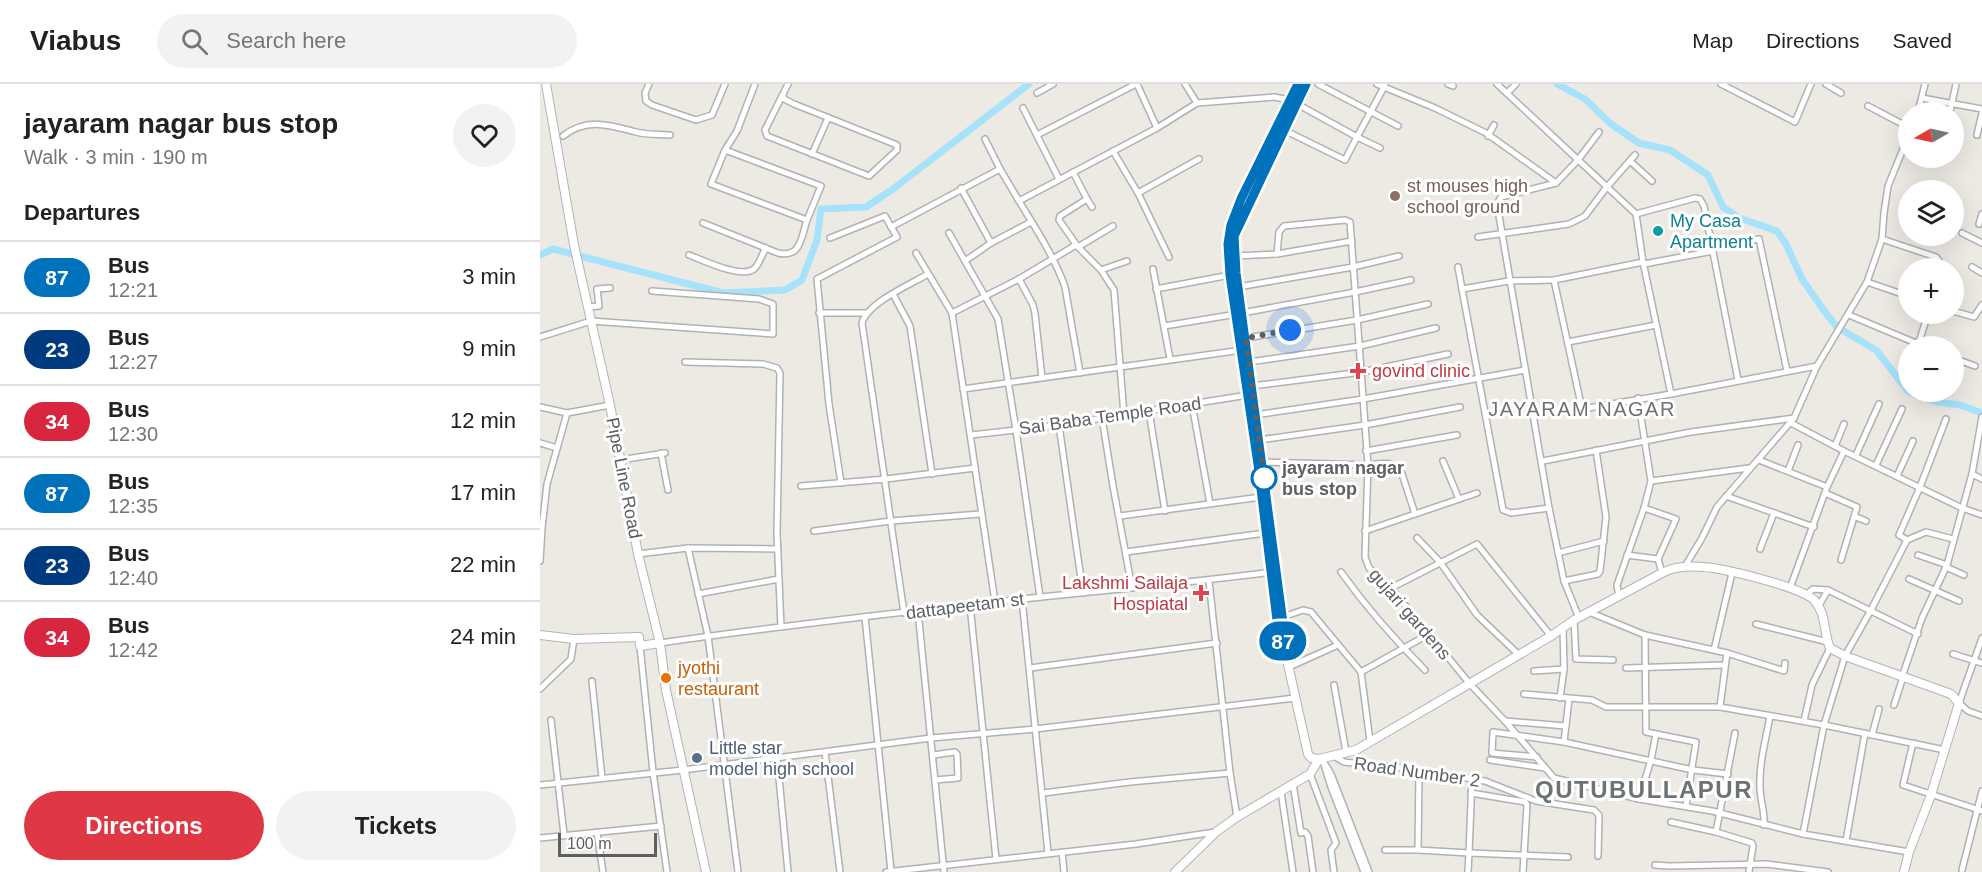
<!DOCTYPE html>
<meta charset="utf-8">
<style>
body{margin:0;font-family:Arial,sans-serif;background:#f2f2f2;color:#222;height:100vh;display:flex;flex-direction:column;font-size:22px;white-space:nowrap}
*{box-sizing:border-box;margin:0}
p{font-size:20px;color:#767676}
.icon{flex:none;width:33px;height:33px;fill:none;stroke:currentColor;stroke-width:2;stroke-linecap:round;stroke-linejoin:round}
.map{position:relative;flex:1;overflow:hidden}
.sheet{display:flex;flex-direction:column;background:#fff;width:540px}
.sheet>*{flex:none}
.badge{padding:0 12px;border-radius:20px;font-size:21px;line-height:39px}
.needle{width:39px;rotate:261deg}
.controls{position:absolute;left:1358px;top:18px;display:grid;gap:12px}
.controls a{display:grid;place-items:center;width:66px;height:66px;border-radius:50%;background:#fff;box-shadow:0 6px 24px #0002;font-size:30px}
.scale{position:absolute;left:18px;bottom:15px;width:99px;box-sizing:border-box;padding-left:6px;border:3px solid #5c6063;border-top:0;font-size:16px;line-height:21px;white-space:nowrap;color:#5c6063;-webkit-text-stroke:4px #fff;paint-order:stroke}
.you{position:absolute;width:30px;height:30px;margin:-15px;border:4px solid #fff;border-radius:50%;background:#1a73e8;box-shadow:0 0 0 9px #1a73e833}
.map>.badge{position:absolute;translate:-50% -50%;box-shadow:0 0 0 3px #fff}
h2{padding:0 24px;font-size:22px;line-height:54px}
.round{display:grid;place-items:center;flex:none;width:63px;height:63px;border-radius:32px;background:#f2f2f2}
.headline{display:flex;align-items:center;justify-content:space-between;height:102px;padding:0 24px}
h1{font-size:28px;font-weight:600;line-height:45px}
.primary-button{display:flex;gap:12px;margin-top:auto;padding:12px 24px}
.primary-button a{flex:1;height:69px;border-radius:36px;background:#e03744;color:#fff;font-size:24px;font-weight:600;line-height:69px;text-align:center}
.primary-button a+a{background:#f2f2f2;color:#222}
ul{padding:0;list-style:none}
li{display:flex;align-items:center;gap:18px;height:72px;padding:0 24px;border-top:2px solid #e0e0e0}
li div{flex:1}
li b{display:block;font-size:22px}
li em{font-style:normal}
li .badge{min-width:66px;font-weight:700;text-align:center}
header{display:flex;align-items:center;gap:36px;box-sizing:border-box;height:84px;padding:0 30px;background:#fff;border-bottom:2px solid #e0e0e0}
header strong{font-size:28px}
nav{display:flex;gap:33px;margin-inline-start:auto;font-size:21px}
.search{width:420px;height:54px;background:#f2f2f2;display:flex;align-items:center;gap:15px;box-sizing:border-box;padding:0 21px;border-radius:33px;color:#767676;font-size:22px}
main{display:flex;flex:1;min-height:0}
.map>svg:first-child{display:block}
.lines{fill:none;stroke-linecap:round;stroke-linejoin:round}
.canal{stroke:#a6e3fb;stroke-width:7}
.street-casing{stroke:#afb2b5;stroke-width:8}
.secondary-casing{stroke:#b0b4b8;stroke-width:10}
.street{stroke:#fff;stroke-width:5}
.secondary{stroke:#fff;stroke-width:8}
.line-casing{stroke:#fff;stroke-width:14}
.line{stroke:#0072bc;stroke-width:9}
.walk{stroke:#5c6063;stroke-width:6;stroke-dasharray:0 10.8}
.education-dot{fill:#8d6e63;stroke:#fff;stroke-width:2}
.culture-dot{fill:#0f9aa8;stroke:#fff;stroke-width:2}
.health-dot{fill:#e0444e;stroke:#fff;stroke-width:2}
.stop-dot{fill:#fff;stroke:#0072bc;stroke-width:3}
.food-dot{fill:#e8710a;stroke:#fff;stroke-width:2}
.service-dot{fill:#5c6f8a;stroke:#fff;stroke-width:2}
.labels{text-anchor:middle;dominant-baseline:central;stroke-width:6;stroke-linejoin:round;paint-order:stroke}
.education-label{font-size:18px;fill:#785e54;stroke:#fff;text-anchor:start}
.culture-label{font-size:18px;fill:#0d838f;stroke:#fff;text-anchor:start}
.health-label{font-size:18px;fill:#be3a42;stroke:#fff;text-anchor:start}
.street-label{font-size:18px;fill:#5c6063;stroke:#fff}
.stop-label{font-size:18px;font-weight:bold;fill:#5c6063;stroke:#fff;text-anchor:start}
.food-label{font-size:18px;fill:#c56008;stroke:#fff;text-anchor:start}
.service-label{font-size:18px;fill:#4e5e75;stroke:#fff;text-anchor:start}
.neighbourhood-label{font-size:20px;letter-spacing:1.5px;fill:#6d7275;stroke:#fff}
.district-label{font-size:24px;font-weight:bold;letter-spacing:1.5px;fill:#6d7275;stroke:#fff}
</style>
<header>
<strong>Viabus</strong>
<div class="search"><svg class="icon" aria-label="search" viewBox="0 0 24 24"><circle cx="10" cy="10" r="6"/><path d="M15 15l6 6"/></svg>Search here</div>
<nav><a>Map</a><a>Directions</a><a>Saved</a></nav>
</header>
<main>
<section class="sheet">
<div class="headline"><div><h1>jayaram nagar bus stop</h1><p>Walk · 3 min · 190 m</p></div><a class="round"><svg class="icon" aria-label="heart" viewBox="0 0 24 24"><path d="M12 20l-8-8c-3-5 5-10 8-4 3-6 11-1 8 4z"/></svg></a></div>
<h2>Departures</h2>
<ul>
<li><span class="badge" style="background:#0072bc;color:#fff">87</span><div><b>Bus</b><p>12:21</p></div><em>3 min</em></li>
<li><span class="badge" style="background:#003b80;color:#fff">23</span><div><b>Bus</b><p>12:27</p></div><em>9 min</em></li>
<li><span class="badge" style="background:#d7263d;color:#fff">34</span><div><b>Bus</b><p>12:30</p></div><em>12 min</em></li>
<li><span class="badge" style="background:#0072bc;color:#fff">87</span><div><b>Bus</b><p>12:35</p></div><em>17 min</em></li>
<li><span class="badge" style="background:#003b80;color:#fff">23</span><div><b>Bus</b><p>12:40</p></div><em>22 min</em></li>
<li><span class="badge" style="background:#d7263d;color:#fff">34</span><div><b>Bus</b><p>12:42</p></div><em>24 min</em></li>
</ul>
<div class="primary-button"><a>Directions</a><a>Tickets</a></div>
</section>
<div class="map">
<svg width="1442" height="788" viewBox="0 0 1442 788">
<rect width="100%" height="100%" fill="#edeae4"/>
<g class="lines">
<!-- canal -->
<g class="canal">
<path d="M1017 0 1045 15 1071 40 1099 59 1130 66 1168 91 1183 123 1199 134 1237 147 1246 160 1262 195 1285 228 1297 243 1336 266 1368 307"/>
<path d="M0 171 13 165 183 209 245 206 262 196 277 156 281 125 326 123 353 105 489 0"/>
<path d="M1369 308 1397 318 1420 321 1442 329"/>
</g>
<!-- street casing -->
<g class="street-casing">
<g id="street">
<path d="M109 0 105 9 106 17 112 21 156 36 172 31 185 0"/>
<path d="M597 0 617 44"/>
<path d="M778 0 858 42"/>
<path d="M845 0 844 3 895 24 946 49 1016 99"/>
<path d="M908 0 913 2"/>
<path d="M957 0 1096 130 1103 178"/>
<path d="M1181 0 1255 38 1271 0"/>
<path d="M1286 0 1301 9"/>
<path d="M497 9 513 0"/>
<path d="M967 9 976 0"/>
<path d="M243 11 244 15 254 20 357 61V66L329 92 227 52 225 46 248 0"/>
<path d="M1382 14 1442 25"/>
<path d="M657 19 734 13 750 16 817 53 844 3 837 0"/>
<path d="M1328 22 1368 43"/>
<path d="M483 24 519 95"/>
<path d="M1378 28 1385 0"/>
<path d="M1410 28 1416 0"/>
<path d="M744 46 805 76 817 53 840 64"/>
<path d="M497 51 596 0"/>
<path d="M1437 51 1442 29"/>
<path d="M23 52C47 33 69 41 96 48 106 51 119 50 130 51"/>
<path d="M948 52 954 41"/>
<path d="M445 55 460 85"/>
<path d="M185 66 281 102 267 136 171 100 185 66 197 47 215 0"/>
<path d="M573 67 598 109 629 173"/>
<path d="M272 70 288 34"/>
<path d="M1090 77 1112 97"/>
<path d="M533 88 547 115 520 132 519 136 538 163 561 186 574 206 584 331"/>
<path d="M421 104 451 159 425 177"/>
<path d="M598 109 659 75"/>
<path d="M547 115 552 123"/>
<path d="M479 117C496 145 514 172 525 203L540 289"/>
<path d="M1096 130 1155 114 1160 115 1164 122 1198 296"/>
<path d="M163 139 238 169C261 174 261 154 267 136"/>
<path d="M1439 140 1442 130"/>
<path d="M351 143 460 85 479 117 617 44 657 19 645 0"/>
<path d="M409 149 458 235 476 346 500 513"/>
<path d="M1422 149 1442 159"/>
<path d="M938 153 1029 140 1045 132 1066 104 1095 71"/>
<path d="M290 154 345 132 357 153 277 195 289 320 301 399"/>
<path d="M1342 155 1396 173 1400 178 1401 184"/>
<path d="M451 159 491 138"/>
<path d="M1172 162 1219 155 1247 287"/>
<path d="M538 163 573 142"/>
<path d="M376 169 412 229 455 518"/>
<path d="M737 170 739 148 744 142 805 136 810 138 828 381C843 379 853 376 862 390L875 430"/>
<path d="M149 171C163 176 201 195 214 185 219 181 222 170 226 164"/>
<path d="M695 172 737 170 812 157"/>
<path d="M1104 180 1173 167"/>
<path d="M918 183 922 205"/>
<path d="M1432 183 1442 189"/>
<path d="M613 185 630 275"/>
<path d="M561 186 587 177"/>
<path d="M1014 196 1042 325 1131 310 1277 282"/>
<path d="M1327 198 1368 212"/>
<path d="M698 203 813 183 859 172"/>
<path d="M616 205 690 191"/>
<path d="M353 210 370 242 392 390"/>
<path d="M48 223 59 222 57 205 70 204"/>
<path d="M1413 227 1434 233 1442 221"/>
<path d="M279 229H327"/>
<path d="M412 229 479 195"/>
<path d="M702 229 815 208 871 196"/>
<path d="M1309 231 1383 262"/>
<path d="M624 242 697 230"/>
<path d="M0 253 51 237 233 250V220L219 215 112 207"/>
<path d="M706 254 817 236 888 220"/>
<path d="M1028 258 1116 241"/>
<path d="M1378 261 1388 230"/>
<path d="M1413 274 1435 282"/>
<path d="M145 278 223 280 237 284 240 289 237 449 241 543"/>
<path d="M709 278 820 262 896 244"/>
<path d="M502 294 495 230 493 221 479 195 536 161"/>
<path d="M712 302 822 288 908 270"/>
<path d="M423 305 702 266"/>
<path d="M1098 314 1111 397 1104 424 1136 435 1118 475 1122 489"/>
<path d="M652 320 670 420"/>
<path d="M0 323 27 329 70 321"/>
<path d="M609 327 625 427"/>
<path d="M715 331 823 315 985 286"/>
<path d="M562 334 573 402 592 504"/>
<path d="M1251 339 1304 367 1422 424 1442 431"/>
<path d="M519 341 543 509"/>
<path d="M431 351 519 341 708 311"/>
<path d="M719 356 825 341 920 323"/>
<path d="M0 359 17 364"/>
<path d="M1295 362 1304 340"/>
<path d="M826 367 917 351"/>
<path d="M121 369 128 406"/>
<path d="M1316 371 1339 320"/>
<path d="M80 376 125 369"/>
<path d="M1219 376 1287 403"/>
<path d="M903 377 919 415"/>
<path d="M1003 377 1151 348 1254 334"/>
<path d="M721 378 828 381 825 473 829 484 851 504 930 600 965 637 1014 694 1099 715 1172 727 1263 750 1369 768"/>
<path d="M1336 381 1362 325"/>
<path d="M1248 387 1258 361"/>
<path d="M1432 390 1442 395"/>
<path d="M1357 392 1373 357"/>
<path d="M1111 397 1209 384"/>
<path d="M261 402 346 395 435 384"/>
<path d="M1285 409 1317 423 1301 476"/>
<path d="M1186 412 1274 443"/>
<path d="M1009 424 971 429 963 426 922 205 969 197 1014 196 1103 178 1131 310"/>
<path d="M580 432 721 413"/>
<path d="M1316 433 1326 437"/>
<path d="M274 447 351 437 440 430"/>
<path d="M825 447 937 409"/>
<path d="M877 454 900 478 937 531 979 571"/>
<path d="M1367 456 1386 448 1413 455"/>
<path d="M148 464 168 552 198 788"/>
<path d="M1220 465 1234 429"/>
<path d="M586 468 725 449"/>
<path d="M1018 469 1064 457"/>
<path d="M98 470 148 464 238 465"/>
<path d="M1087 471 1118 475"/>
<path d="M1378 471 1407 481"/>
<path d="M0 477 2 444 7 400 27 329"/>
<path d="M1406 483 1424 491"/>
<path d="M1144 484 1162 454 1177 423 1254 334 1277 282 1327 198 1342 155 1344 129 1348 102 1368 53"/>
<path d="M801 488C826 523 855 556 885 586"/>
<path d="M1369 495 1419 517"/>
<path d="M669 497 690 689 697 733"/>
<path d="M1024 497 1058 490 1060 487 1066 433 1056 366"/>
<path d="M851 504 937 460 1011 552"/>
<path d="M1250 504 1287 403 1304 367"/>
<path d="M158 510 239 495"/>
<path d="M1266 511 1273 505 1288 506"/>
<path d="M1079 513 1077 501 1104 424"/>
<path d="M482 515 508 769"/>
<path d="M430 521 456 775"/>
<path d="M1278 523 1288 506 1378 550"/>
<path d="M378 527 404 788"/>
<path d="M1049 528 1105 551 1187 569 1244 587 1245 579"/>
<path d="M364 529 322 239C327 219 371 200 388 190"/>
<path d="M325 533 351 787"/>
<path d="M743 533 763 526 771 528 821 588 830 657"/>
<path d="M1039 534 1024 497 1009 424 957 120 961 113 1016 99 1038 76 1059 48"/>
<path d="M1034 536 1036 575 1073 576"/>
<path d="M1216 540 1288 558"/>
<path d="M1105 551 1106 648 1156 658 1146 722"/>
<path d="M1442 554 1419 619 1428 627 1442 632"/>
<path d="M120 559C240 542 361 528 482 515 566 506 649 499 732 488"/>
<path d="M100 562 113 688 127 788"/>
<path d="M1174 566 1192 489"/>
<path d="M1413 570 1442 579"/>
<path d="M749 583 798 561"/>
<path d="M490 584 677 559"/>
<path d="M1086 584 1185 581"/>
<path d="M994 587 1024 585"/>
<path d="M821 588 889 550"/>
<path d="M1362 593 1382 534 1407 481 1432 390 1442 333"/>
<path d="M52 597 62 694"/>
<path d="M794 601 806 668"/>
<path d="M0 605 31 575 34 555"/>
<path d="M984 610 1052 616 1066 623H1180L1284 641 1405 666"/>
<path d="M1020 614 1024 585 1023 544"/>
<path d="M1354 621 1363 593"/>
<path d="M1180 623 1187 569"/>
<path d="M11 636 24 751"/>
<path d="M965 637 1026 642"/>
<path d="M1264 637 1272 601 1290 564"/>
<path d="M1332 651 1339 625"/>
<path d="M1024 658 1029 615"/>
<path d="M1373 659 1363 701 1442 727"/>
<path d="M285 668 300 788"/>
<path d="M393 671 415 668 417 670 418 694 395 696"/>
<path d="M794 672 804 678 813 679 856 683 945 697 996 717 1054 726 1059 731 1058 772"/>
<path d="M237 673 248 788"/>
<path d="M997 673 952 669 953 648 1024 658 1153 686 1188 690"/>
<path d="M782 674 791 703 824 788"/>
<path d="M950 676 1005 684"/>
<path d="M785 680 791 690 829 788"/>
<path d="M879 687 878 766 929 769 932 694"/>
<path d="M770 690 796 759 791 766 794 788"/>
<path d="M753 700 761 749 765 748 768 752 773 788"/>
<path d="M0 701 143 686 391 654 495 645 755 614"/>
<path d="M741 708 753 788"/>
<path d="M503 709 590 698 690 689"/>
<path d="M931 709 985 718 987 721 983 788"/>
<path d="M1099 715 1111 676 1116 650"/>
<path d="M1131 738 1176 748 1195 649"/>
<path d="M1224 741C1225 727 1220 716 1220 703 1219 679 1226 655 1230 632"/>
<path d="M57 748 63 788"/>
<path d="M1176 748 1212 759 1213 762 1209 788"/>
<path d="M1263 750 1284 641 1305 572 1331 526 1367 456 1359 451 1380 403 1406 335"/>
<path d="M0 754 121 742"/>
<path d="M1306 757 1325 649"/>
<path d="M845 766H878"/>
<path d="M522 768 524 788"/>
<path d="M1115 781 1129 782 1227 780 1288 788"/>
<path d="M1422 786 1442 707"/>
<path d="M346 788 596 760 675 748"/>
<path d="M928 788 929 769 1028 773"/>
</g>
</g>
<!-- secondary casing -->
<g class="secondary-casing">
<g id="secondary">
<path d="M6 0 34 161 70 321 98 470 120 559 126 606 166 788"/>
<path d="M758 0 701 115 691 141 688 160 690 191 718 380 737 536 740 556 743 558 768 670 771 674 779 675 816 666 1011 552 1034 536 1122 489C1133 483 1150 482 1163 483 1183 484 1261 503 1274 516 1287 530 1283 548 1290 564L1305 572 1411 610 1419 619 1391 711 1369 768 1364 788"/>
<path d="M712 302 696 189 694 152 766 0"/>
<path d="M725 400 745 554 743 558"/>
<path d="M0 551 34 555 99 553 100 562 120 559"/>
<path d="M635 788 676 748 697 733 770 690 779 675"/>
</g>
</g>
<!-- street -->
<use href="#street" class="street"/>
<!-- secondary -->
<use href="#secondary" class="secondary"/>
</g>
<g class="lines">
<!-- line casing -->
<g class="line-casing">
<path id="line" d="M758 0 701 115 691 141 688 160 690 191 718 380 737 536 740 556 743 558 745 554 696 189 694 152 766 0"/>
</g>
<!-- line -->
<use href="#line" class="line"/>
<!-- walk -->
<path class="walk" d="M724 394V396L706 254 750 246"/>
</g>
<!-- markers -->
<circle class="education-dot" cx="855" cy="112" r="6"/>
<circle class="culture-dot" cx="1118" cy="147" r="6"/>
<g class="health-dot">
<path d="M815 278h6v6h6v6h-6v6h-6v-6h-6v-6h6z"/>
<path d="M658 500h6v6h6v6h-6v6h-6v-6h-6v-6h6z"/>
</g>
<circle class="stop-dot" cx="724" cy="394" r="12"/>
<circle class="food-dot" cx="126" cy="594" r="6"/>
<circle class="service-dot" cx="157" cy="674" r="6"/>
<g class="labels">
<!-- education labels -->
<g class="education-label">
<text x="867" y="102">st mouses high<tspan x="867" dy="21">school ground</tspan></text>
</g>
<!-- culture labels -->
<g class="culture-label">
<text x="1130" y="137">My Casa<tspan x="1130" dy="21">Apartment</tspan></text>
</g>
<!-- health labels -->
<g class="health-label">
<text x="832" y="287">govind clinic</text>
<text x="648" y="499" text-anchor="end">Lakshmi Sailaja<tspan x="648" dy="21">Hospiatal</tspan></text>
</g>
<!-- street labels -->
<g class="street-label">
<text transform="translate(570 332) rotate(-8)">Sai Baba Temple Road</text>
<text transform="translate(84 394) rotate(79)">Pipe Line Road</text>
<text transform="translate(425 522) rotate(-7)">dattapeetam st</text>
<text transform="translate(870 530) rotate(49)">gujari gardens</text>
<text transform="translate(877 688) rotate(8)">Road Number 2</text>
</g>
<!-- stop labels -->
<g class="stop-label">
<text x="742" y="384">jayaram nagar<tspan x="742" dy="21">bus stop</tspan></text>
</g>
<!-- food labels -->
<g class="food-label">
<text x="138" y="584">jyothi<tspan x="138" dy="21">restaurant</tspan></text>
</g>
<!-- service labels -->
<g class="service-label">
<text x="169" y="664">Little star<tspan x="169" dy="21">model high school</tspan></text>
</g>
<!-- neighbourhood labels -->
<g class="neighbourhood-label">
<text x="1042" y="325">JAYARAM NAGAR</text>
</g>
<!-- district labels -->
<g class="district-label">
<text x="1104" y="705">QUTUBULLAPUR</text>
</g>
</g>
</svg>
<div class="controls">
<a><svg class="needle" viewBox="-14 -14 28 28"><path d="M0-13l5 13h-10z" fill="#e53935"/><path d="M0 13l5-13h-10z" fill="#767676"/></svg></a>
<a><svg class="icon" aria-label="layers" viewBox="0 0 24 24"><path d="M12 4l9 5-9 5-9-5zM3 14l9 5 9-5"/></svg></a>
<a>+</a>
<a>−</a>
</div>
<div class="scale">100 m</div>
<div class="you" style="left:750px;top:246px"></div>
<b class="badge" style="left:743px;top:557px;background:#0072bc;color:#fff">87</b>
</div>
</main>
